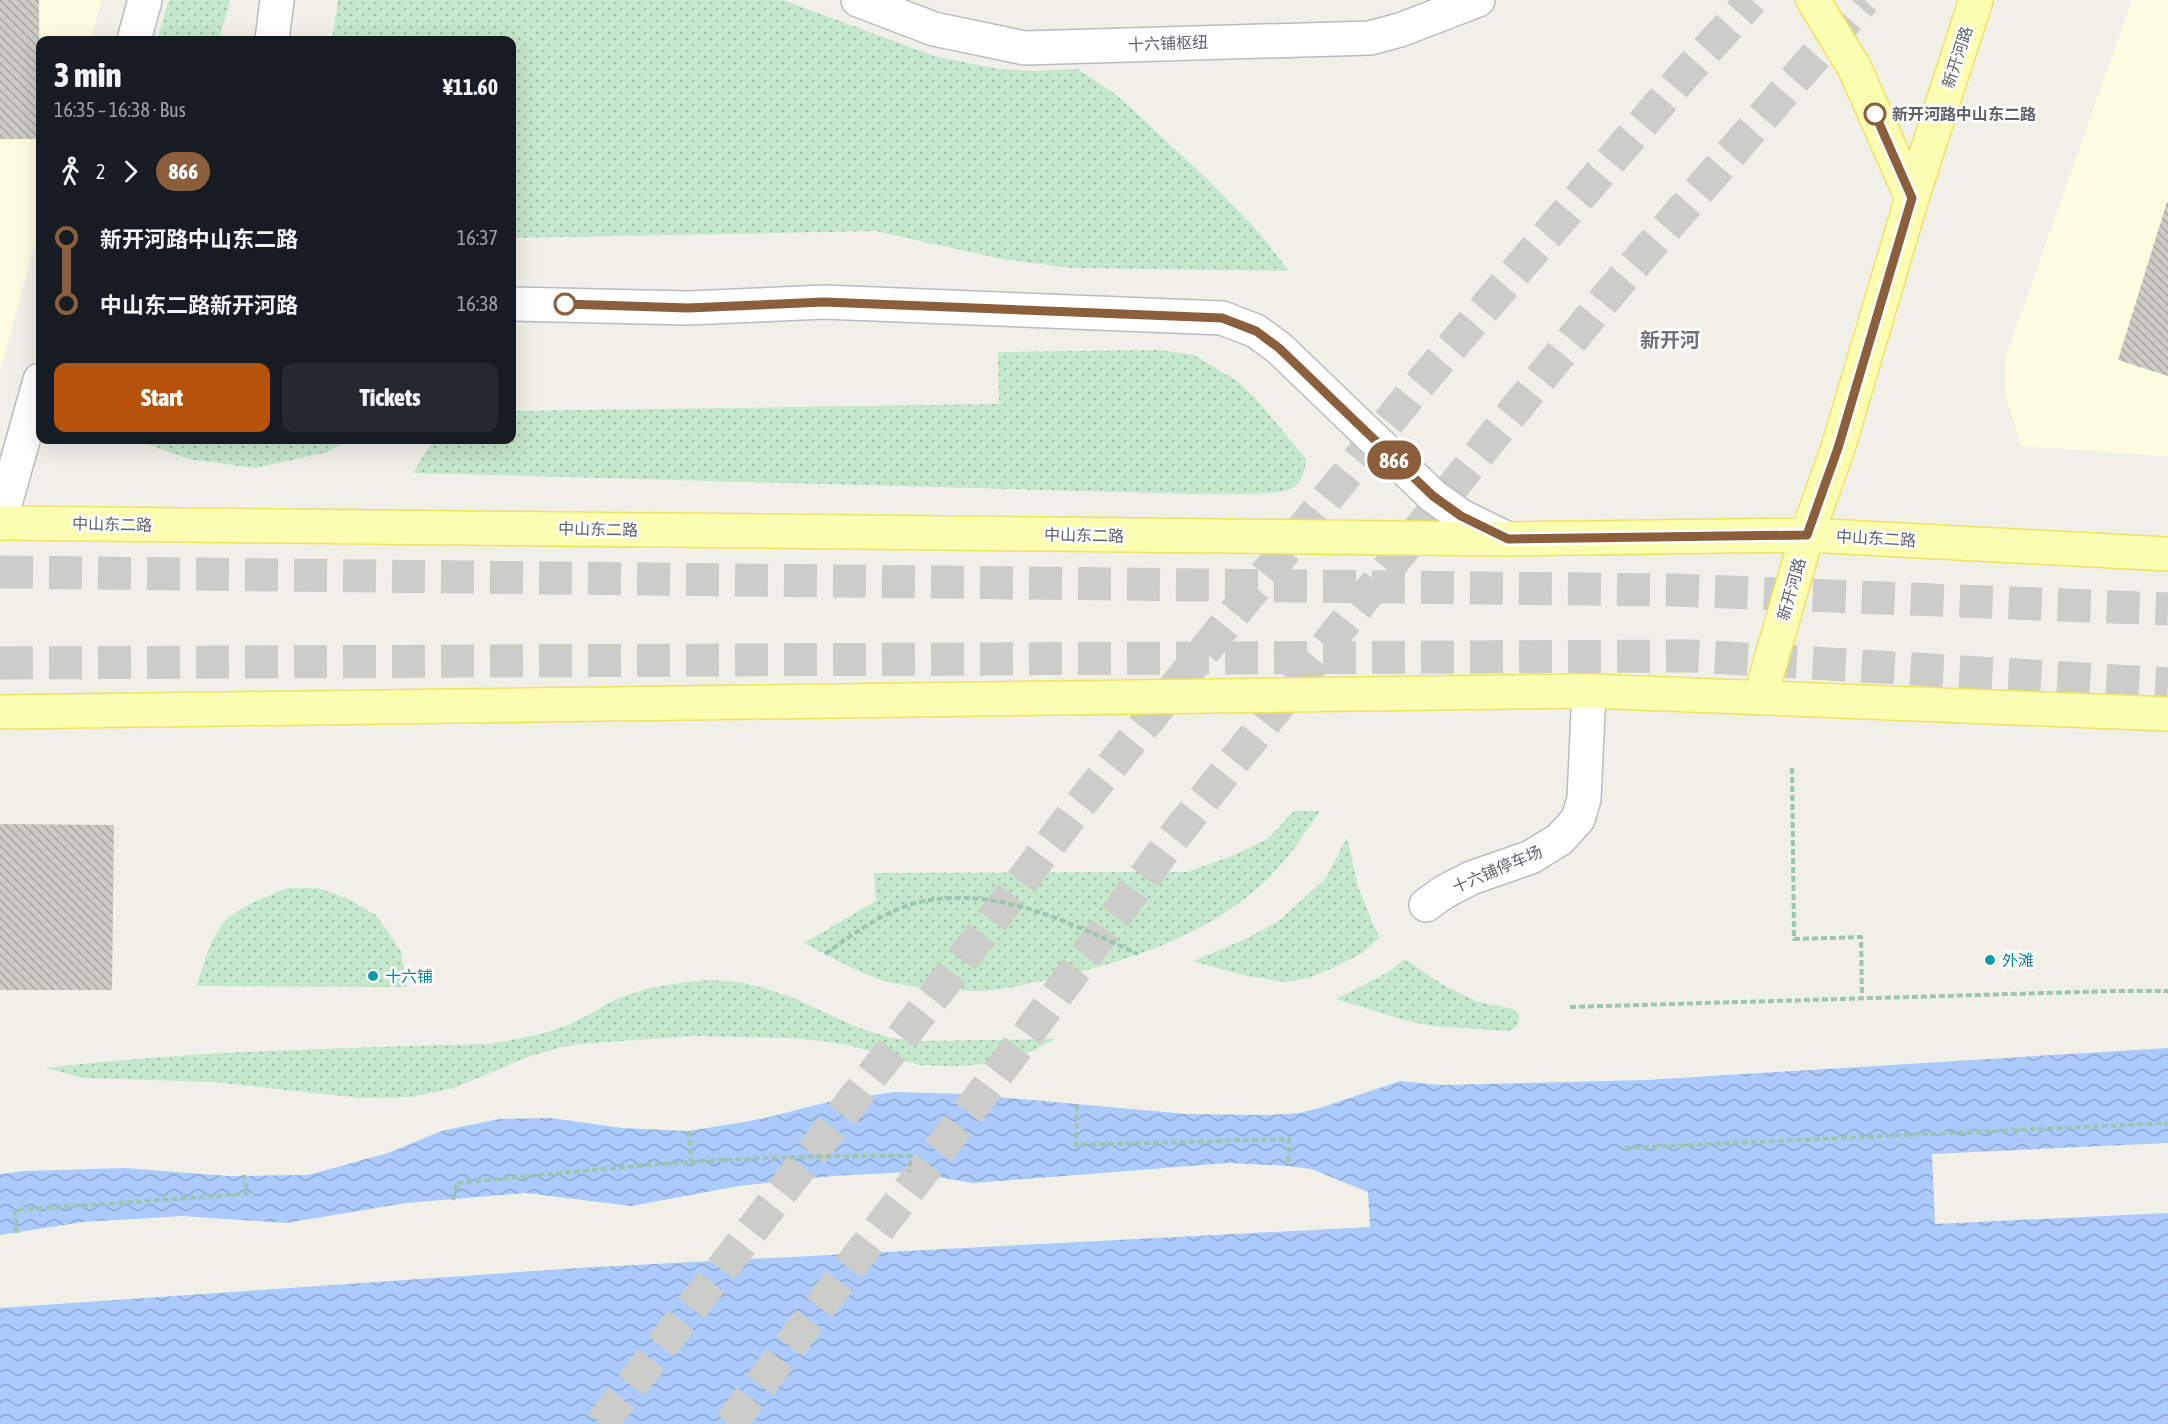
<!DOCTYPE html>
<meta charset="utf-8">
<style>
body{margin:0;font-family:"Asap Condensed","Noto Sans SC",sans-serif;background:#242831;color:#f1f3f6;height:100vh;display:flex;flex-direction:column;font-size:22px;white-space:nowrap}
*{box-sizing:border-box;margin:0}
p{font-size:20px;color:#9ea1a6}
.icon{flex:none;width:33px;height:33px;fill:none;stroke:currentColor;stroke-width:2;stroke-linecap:round;stroke-linejoin:round}
.map{position:relative;flex:1;overflow:hidden}
.side{position:absolute;left:36px;top:36px;width:480px;height:408px;display:flex;flex-direction:column;background:#171b24;border-radius:12px;box-shadow:0 6px 24px #0002}
.side>*{flex:none}
.badge{padding:0 12px;border-radius:20px;font-size:21px;line-height:39px}
.map>.badge{position:absolute;translate:-50% -50%;box-shadow:0 0 0 3px #fff}
.legs{display:flex;align-items:center;gap:9px;height:66px;padding:0 18px;font-size:20px}
.legs p{margin-inline-start:auto}
.headline{display:flex;align-items:center;justify-content:space-between;height:102px;padding:0 18px}
h1{font-size:33px;font-weight:800;line-height:45px}
.button{display:flex;gap:12px;margin-top:auto;padding:12px 18px}
.button a{flex:1;height:69px;border-radius:12px;background:#b45309;color:#fff;font-size:24px;font-weight:800;line-height:69px;text-align:center}
.button a+a{background:#242831;color:#f1f3f6}
ul{padding:0 18px;list-style:none}
li{display:flex;align-items:center;gap:21px;height:66px;font-size:22px}
li i{display:grid;place-items:center;width:9px;height:100%;margin:0 8px;background:currentColor}
li i::after{content:'';width:15px;height:15px;margin:-8px;border:4px solid;border-radius:50%;background:#171b24}
li p{margin-inline-start:auto}
li:first-child i{background:linear-gradient(#0000 50%,currentColor 0)}
li:last-child i{background:linear-gradient(currentColor 50%,#0000 0)}
.map>svg:first-child{display:block}
.commercial{fill:#fdfce0}
.green{fill:url(#green-dots)}
.water{fill:url(#water-waves)}
.pier{fill:#f1f0e8}
.building{fill:url(#building-back-hatch)}
.lines{fill:none;stroke-linecap:round;stroke-linejoin:round}
.major-tunnel{stroke:#ccccc8;stroke-width:33;stroke-dasharray:33 16;stroke-linecap:butt}
.minor-casing{stroke:#babbc1;stroke-width:36}
.major-casing{stroke:#efe363;stroke-width:36}
.path{stroke:#9dc6b1;stroke-width:4;stroke-dasharray:6 3;stroke-linecap:butt}
.minor{stroke:#fff;stroke-width:33}
.major{stroke:#fbfdb0;stroke-width:33}
.line-1-casing{stroke:#fff;stroke-width:14}
.line-1{stroke:#8b5e3c;stroke-width:9}
.stop-1-dot{fill:#fff;stroke:#8b5e3c;stroke-width:3}
.culture-dot{fill:#0f9aa8;stroke:#fff;stroke-width:2}
.labels{text-anchor:middle;dominant-baseline:central;stroke-width:5;stroke-linejoin:round;paint-order:stroke}
.street-label{font-size:16px;fill:#5f6168;stroke:#fff}
.stop-label{font-size:16px;font-weight:bold;fill:#5f6168;stroke:#fff;text-anchor:start}
.culture-label{font-size:16px;fill:#0d838f;stroke:#fff;text-anchor:start}
.quarter-label{font-size:20px;font-weight:bold;fill:#70737a;stroke:#fff}
</style>
<div class="map">
<svg width="2168" height="1424" viewBox="0 0 2168 1424">
<defs>
<pattern id="green-dots" width="8" height="8" patternUnits="userSpaceOnUse" patternTransform="scale(1.5)"><rect width="8" height="8" fill="#c5e7cc"/><path d="M2 2h.1M6 6h.1" fill="none" stroke="#a3bfa9" stroke-width="1.8" stroke-linecap="round"/></pattern>
<pattern id="water-waves" width="16" height="10" patternUnits="userSpaceOnUse" patternTransform="scale(1.5)"><rect width="16" height="10" fill="#abcafd"/><path d="M0 5q4-4 8 0t8 0" fill="none" stroke="#8ea7d1"/></pattern>
<pattern id="building-back-hatch" width="6" height="6" patternUnits="userSpaceOnUse" patternTransform="scale(1.5)"><rect width="6" height="6" fill="#cccbc4"/><path d="M-1 5l2 2M0 0l6 6M5-1l2 2" fill="none" stroke="#a9a8a3"/></pattern>
</defs>
<rect width="100%" height="100%" fill="#f1f0e8"/>
<!-- commercial -->
<g class="commercial">
<path d="M0 0H102L91 40H40V225L0 372Z"/>
<path d="M2132 0H2168V456L2021 446 2005 392V359Z"/>
</g>
<!-- green -->
<g class="green">
<path d="M169 0H230L219 40H157Z"/>
<path d="M338 0H783L934 56 998 69 1036 71 1078 69 1119 97 1206 178 1255 228 1289 271 1071 268 1002 259 876 231 512 238V40H332Z"/>
<path d="M1161 350 1194 355 1237 381 1256 399 1306 459C1305 471 1302 485 1288 490 1269 496 1219 493 1197 494L413 473 427 449 435 440H512V411L999 404 998 352Z"/>
<path d="M135 440H348L328 452 255 468 189 459Z"/>
<path d="M1294 811H1320C1302 837 1285 864 1260 886 1203 937 1127 961 1054 978 1028 984 999 991 973 991 951 990 926 988 904 985 869 980 835 959 804 943L876 901 874 873 1187 872 1232 856 1268 839Z"/>
<path d="M1347 837 1358 887 1379 938 1362 953 1337 966 1309 978 1285 982 1247 976 1193 961 1246 939 1280 920 1326 878Z"/>
<path d="M288 888H318L346 898 376 915 401 951 407 987 197 986C203 966 209 942 222 925 236 907 268 896 288 888Z"/>
<path d="M1405 959C1428 976 1452 991 1479 1002 1492 1007 1509 1004 1519 1014 1520 1023 1517 1027 1510 1031L1433 1026 1407 1021 1336 999 1387 973Z"/>
<path d="M712 980 745 983 770 990 793 998 859 1028 891 1038 921 1041 1055 1039 1033 1051 984 1064 953 1066 919 1065 852 1046 824 1041 787 1038 694 1036 591 1043 562 1047 530 1056 454 1088 411 1097 362 1098 213 1082 85 1078 45 1068C192 1051 341 1048 489 1044 519 1039 549 1034 577 1021 592 1014 606 1003 622 997 650 986 681 982 712 980Z"/>
</g>
<!-- water -->
<path class="water" d="M2168 1048V1424H0V1174L24 1171 126 1168 227 1176 308 1175 388 1153 441 1131 499 1119 551 1118 622 1128 689 1131 761 1119 828 1102 894 1092 965 1094 1186 1114 1269 1115 1299 1113 1323 1107 1400 1081 1441 1085 1647 1080Z"/>
<!-- pier -->
<g class="pier">
<path d="M2168 1143V1213L1935 1224 1932 1154Z"/>
<path d="M1228 1163 1288 1166 1311 1169 1368 1192 1370 1227 578 1268 0 1308V1235L83 1222 183 1216 286 1223 406 1203 526 1193 631 1206 739 1186 833 1176 909 1172 973 1183Z"/>
</g>
<!-- building -->
<g class="building">
<path d="M0 0H39L40 139H0Z"/>
<path d="M2167 202H2168V376L2118 360Z"/>
<path d="M0 824 114 825 112 990H0Z"/>
</g>
<g class="lines">
<!-- major-tunnel -->
<g class="major-tunnel">
<path d="M0 572 1674 590 2168 609"/>
<path d="M0 663 1694 656 2168 684"/>
<path d="M601 1424 941 987 1079 806 1412 393 1685 74 1752 0"/>
<path d="M730 1424 1027 1035 1173 838 1491 439 1610 293 1864 0"/>
</g>
<!-- minor casing -->
<g class="minor-casing">
<g id="minor">
<path d="M858 0 934 29 1025 48 1370 38 1400 30 1478 0"/>
<path d="M134 40 145 0"/>
<path d="M272 40 277 0"/>
<path d="M512 304 688 308 824 302 1222 318 1256 331 1279 348 1433 496 1461 516 1508 539"/>
<path d="M0 522 40 380"/>
<path d="M1426 905 1444 892 1471 878 1531 857 1560 839 1578 819 1584 799 1589 691"/>
</g>
</g>
<!-- major casing -->
<g class="major-casing">
<g id="major">
<path d="M1813 0 1854 67 1912 198"/>
<path d="M0 523 1508 539 1807 535 2168 554"/>
<path d="M1760 698 1807 535 1838 448 1912 198 1976 0"/>
<path d="M0 712 1589 691 2168 714"/>
</g>
</g>
<!-- path -->
<g class="path">
<path d="M1792 768 1794 939 1861 937 1862 998"/>
<path d="M825 954C852 935 880 914 912 904 991 882 1068 922 1138 954"/>
<path d="M1570 1007 2114 991H2168"/>
<path d="M1077 1105 1076 1145 1289 1139 1288 1166"/>
<path d="M689 1131 691 1162"/>
<path d="M1625 1148 2168 1123"/>
<path d="M453 1200 457 1183C561 1173 664 1162 768 1158 816 1156 863 1156 911 1156L909 1172"/>
<path d="M17 1233 15 1210 247 1194 244 1175"/>
</g>
<!-- minor -->
<use href="#minor" class="minor"/>
<!-- major -->
<use href="#major" class="major"/>
</g>
<g class="lines">
<!-- line-1 casing -->
<g class="line-1-casing">
<path id="line-1" d="M565 304 688 308 824 302 1222 318 1256 331 1279 348 1433 496 1461 516 1508 539 1807 535 1838 448 1912 198 1875 114"/>
</g>
<!-- line-1 -->
<use href="#line-1" class="line-1"/>
</g>
<!-- markers -->
<g class="stop-1-dot">
<circle cx="1875" cy="114" r="10"/>
<circle cx="565" cy="304" r="10"/>
</g>
<g class="culture-dot">
<circle cx="1990" cy="960" r="6"/>
<circle cx="373" cy="976" r="6"/>
</g>
<g class="labels">
<!-- street labels -->
<g class="street-label">
<text transform="translate(1168 43) rotate(-2)">十六铺枢纽</text>
<text transform="translate(1957 57) rotate(-72)">新开河路</text>
<text transform="translate(112 524) rotate(1)">中山东二路</text>
<text transform="translate(598 529) rotate(1)">中山东二路</text>
<text transform="translate(1084 535) rotate(1)">中山东二路</text>
<text transform="translate(1876 538) rotate(3)">中山东二路</text>
<text transform="translate(1791 589) rotate(-74)">新开河路</text>
<text transform="translate(1497 869) rotate(-23)">十六铺停车场</text>
</g>
<!-- stop labels -->
<g class="stop-label">
<text x="1892" y="114">新开河路中山东二路</text>
</g>
<!-- culture labels -->
<g class="culture-label">
<text x="2002" y="960">外滩</text>
<text x="385" y="976">十六铺</text>
</g>
<!-- quarter labels -->
<g class="quarter-label">
<text x="1670" y="339">新开河</text>
</g>
</g>
</svg>
<b class="badge" style="left:1394px;top:460px;background:#8b5e3c;color:#fff">866</b>
<section class="side">
<div class="headline"><div><h1>3 min</h1><p>16:35 – 16:38 · Bus</p></div><b>¥11.60</b></div>
<div class="legs"><svg class="icon" aria-label="walk" viewBox="0 0 24 24"><circle cx="13" cy="4" r="2"/><path d="M13 8l-2 6 4 7M11 14l-3 7M7 12l3-4h3l4 4"/></svg>2<svg class="icon" aria-label="forward" viewBox="0 0 24 24"><path d="M9 5l7 7-7 7"/></svg><b class="badge" style="background:#8b5e3c;color:#fff">866</b></div>
<ul>
<li><i style="color:#8b5e3c"></i><b>新开河路中山东二路</b><p>16:37</p></li>
<li><i style="color:#8b5e3c"></i><b>中山东二路新开河路</b><p>16:38</p></li>
</ul>
<div class="button"><a>Start</a><a>Tickets</a></div>
</section>
</div>
